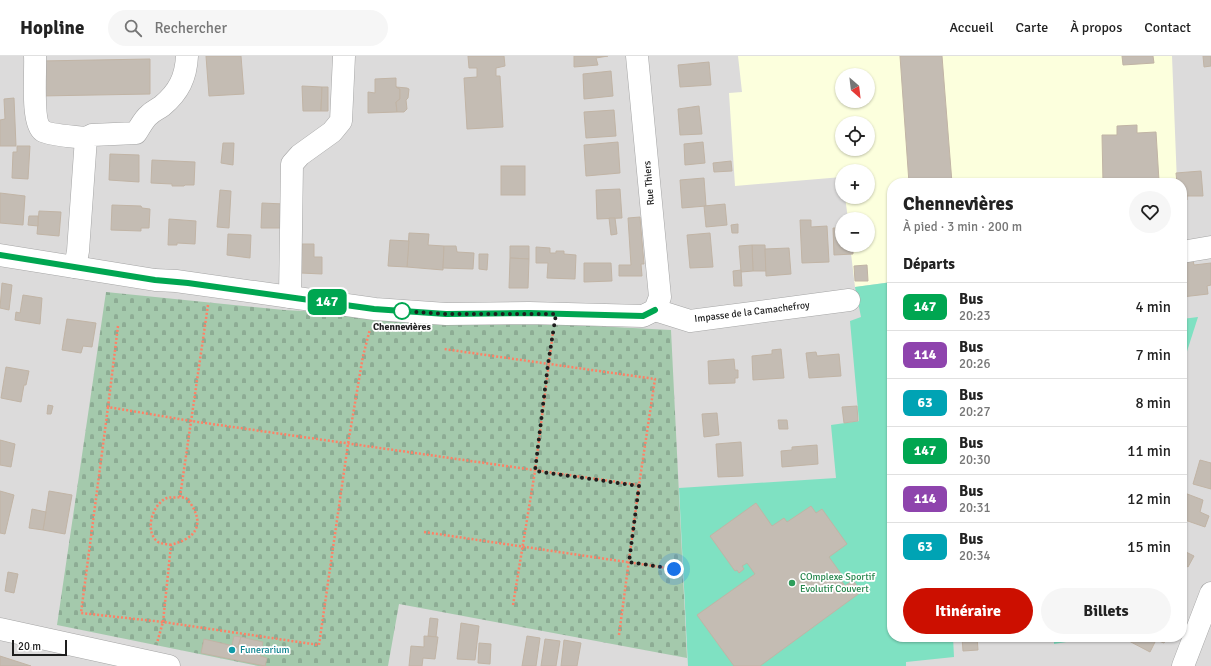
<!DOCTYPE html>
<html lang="fr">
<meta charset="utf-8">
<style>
body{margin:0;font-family:Signika,sans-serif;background:#f6f6f6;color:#222;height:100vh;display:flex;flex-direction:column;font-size:15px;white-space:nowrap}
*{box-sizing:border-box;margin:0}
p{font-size:13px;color:#767676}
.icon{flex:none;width:22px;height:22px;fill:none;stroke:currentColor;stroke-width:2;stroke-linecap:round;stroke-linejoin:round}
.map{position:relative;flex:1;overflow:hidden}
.details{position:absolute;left:887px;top:122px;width:300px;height:464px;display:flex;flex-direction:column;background:#fff;border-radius:16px;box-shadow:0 1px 3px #0004}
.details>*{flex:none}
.badge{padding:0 8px;border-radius:6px;font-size:14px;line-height:26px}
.needle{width:26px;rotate:152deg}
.buttons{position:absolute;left:835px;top:12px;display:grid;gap:8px}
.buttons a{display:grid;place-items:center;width:40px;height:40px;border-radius:50%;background:#fff;box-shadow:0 1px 3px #0004;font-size:20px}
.scale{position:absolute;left:12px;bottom:10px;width:55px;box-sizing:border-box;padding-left:4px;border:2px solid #1e1e1e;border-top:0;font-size:11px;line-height:14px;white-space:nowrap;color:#1e1e1e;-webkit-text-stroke:3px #fff;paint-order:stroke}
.you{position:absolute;width:20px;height:20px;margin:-10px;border:3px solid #fff;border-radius:50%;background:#1a73e8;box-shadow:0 0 0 6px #1a73e833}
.map>.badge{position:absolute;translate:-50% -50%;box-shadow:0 0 0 2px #fff}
h2{padding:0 16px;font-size:15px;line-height:36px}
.round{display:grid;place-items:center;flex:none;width:42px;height:42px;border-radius:21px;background:#f6f6f6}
.headline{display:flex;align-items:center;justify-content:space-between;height:68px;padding:0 16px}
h1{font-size:19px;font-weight:700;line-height:30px}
.action{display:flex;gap:8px;margin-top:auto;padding:8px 16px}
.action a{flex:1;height:46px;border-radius:24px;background:#cc0f00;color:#fff;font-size:16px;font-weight:700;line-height:46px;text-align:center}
.action a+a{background:#f6f6f6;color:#222}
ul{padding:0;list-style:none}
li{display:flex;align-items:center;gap:12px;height:48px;padding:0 16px;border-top:1px solid #e0e0e0}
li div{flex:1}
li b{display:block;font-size:15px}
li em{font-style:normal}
li .badge{min-width:44px;font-weight:700;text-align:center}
header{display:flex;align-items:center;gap:24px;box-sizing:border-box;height:56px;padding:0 20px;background:#fff;border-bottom:1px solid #e0e0e0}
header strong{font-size:19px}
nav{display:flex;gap:22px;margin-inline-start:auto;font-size:14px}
.search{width:280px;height:36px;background:#f6f6f6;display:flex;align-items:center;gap:10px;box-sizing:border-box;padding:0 14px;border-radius:22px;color:#767676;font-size:15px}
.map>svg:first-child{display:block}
.residential{fill:#dcdbdb;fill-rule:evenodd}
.education{fill:#fcffdd;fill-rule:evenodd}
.cemetery{fill:url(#cemetery-stones)}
.pitch{fill:#7fe1c2}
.building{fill:#c4bcb3;stroke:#c1b4a5}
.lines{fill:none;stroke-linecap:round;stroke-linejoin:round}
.minor-casing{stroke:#a5a5a5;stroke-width:23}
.path{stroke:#fe8166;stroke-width:2.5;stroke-dasharray:2 2;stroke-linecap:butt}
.minor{stroke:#fff;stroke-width:22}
.line-casing{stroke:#fff;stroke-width:9}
.line{stroke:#00a651;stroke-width:6}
.walk{stroke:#1e1e1e;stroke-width:4;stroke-dasharray:0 7.2}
.stop-dot{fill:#fff;stroke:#00a651;stroke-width:2}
.leisure-dot{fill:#2e9e5b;stroke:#fff;stroke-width:1.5}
.culture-dot{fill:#0f9aa8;stroke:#fff;stroke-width:1.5}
.labels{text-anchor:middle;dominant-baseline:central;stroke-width:3.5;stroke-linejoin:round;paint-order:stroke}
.street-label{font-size:10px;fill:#1e1e1e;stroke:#fff}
.stop-label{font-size:10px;font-weight:bold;fill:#1e1e1e;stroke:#fff}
.leisure-label{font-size:10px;fill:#27864d;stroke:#fff;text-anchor:start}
.culture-label{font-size:10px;fill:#0d838f;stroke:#fff;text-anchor:start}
</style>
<header>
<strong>Hopline</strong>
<div class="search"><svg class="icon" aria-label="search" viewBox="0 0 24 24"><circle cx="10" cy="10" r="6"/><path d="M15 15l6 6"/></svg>Rechercher</div>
<nav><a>Accueil</a><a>Carte</a><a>À propos</a><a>Contact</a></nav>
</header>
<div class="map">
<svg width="1211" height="610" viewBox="0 0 1211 610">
<defs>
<pattern id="cemetery-stones" width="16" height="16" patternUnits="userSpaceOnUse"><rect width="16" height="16" fill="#a4c9ac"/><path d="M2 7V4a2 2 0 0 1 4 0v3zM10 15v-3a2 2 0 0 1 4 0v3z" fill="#8dac94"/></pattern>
</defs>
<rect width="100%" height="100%" fill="#efece3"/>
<!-- residential -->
<path class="residential" d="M0 0H1211V610H0ZM842 19H868V45H842ZM842 67H868V93H842ZM842 115H868V141H842ZM892 127H1182V581H892ZM842 163H868V189H842Z"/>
<!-- education -->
<path class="education" d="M738 0H1172L1177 127H892V226L855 231 850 189H868V163H848L845 141H868V115H842V121L735 130 729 37 742 36ZM842 19H868V45H842ZM842 67H868V93H842Z"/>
<!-- cemetery -->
<path class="cemetery" d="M106 236 284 254 671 274 687 602 399 548 388 610H258L57 569Z"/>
<!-- pitch -->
<g class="pitch">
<path d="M892 226V581H953L954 601 906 606V610H688L679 432 836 422 831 369 859 365 850 265 861 261 855 231Z"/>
<path d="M1198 261 1182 311V263Z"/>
<path d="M1054 581H1097L1054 588Z"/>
</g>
<!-- building -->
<g class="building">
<path d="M206 0H241L244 38 209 40Z"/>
<path d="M468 0H504L505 10 496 12V20H500L503 71 467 73 464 22 477 21V12H469Z"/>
<path d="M574 0H608L596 2 598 9 574 11Z"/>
<path d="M900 0H942L952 127H909Z"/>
<path d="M1122 0H1153L1154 7 1123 9Z"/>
<path d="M1203 0H1211V10L1204 11Z"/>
<path d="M150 3V38L40 40V5Z"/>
<path d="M709 6 711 29 680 31 678 9Z"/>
<path d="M611 15 613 40 584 43 583 18Z"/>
<path d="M396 22V31L400 33V43L396 46 397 56 368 57V36L375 37V23Z"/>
<path d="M302 30 322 31 321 55H303Z"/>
<path d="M322 31H328V55H321Z"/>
<path d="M396 31 407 32 409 33 408 42 406 44 407 53 404 56H397L396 46 400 43V33Z"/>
<path d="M14 42 16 90H0V64L5 63 4 43Z"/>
<path d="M699 50 702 78 680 79 678 53Z"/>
<path d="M614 54 616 80 586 82 584 56Z"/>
<path d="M1137 69V77L1156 76 1159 125 1103 127 1102 79H1117V70Z"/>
<path d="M618 86 620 117 586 120 584 89Z"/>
<path d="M703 86 705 107 685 109 684 88Z"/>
<path d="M223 87H234L233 109 221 107Z"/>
<path d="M17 90H30L28 123 12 122 13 96H17Z"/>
<path d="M110 98 139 99V126L109 124Z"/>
<path d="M152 104 195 106 194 129H185L184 130H172V128L151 127Z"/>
<path d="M731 105 732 115 714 116 713 107Z"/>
<rect x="501" y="110" width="24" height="29"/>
<path d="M1201 115 1203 140H1187V144H1182V127H1177L1176 117Z"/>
<path d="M704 122 706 150 682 152 680 124Z"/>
<path d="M620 133 622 162 597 163 596 134Z"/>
<path d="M220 134 231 135 229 172 217 171Z"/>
<path d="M0 137 25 140 23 169 0 167Z"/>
<path d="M262 147 284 148V172H261Z"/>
<path d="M725 148 727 169 706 171 704 150Z"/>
<path d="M112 149 141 150 142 152 150 153 149 172H141V175L111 174Z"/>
<path d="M39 155 61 156 59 180 37 178Z"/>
<path d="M29 160H38V170L28 169Z"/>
<path d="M640 161 644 208H641L642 220H619V209H631L628 162Z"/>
<path d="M609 162H615L617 178 611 179Z"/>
<path d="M169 163 196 165 195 188 177 187V189H168Z"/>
<path d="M800 164H811V171L827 170 829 206 802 207Z"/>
<path d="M738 168V177H732L731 169Z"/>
<path d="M833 172H842V189H853V198L834 199Z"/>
<path d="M409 177 429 178 428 189 444 190 443 214 407 211Z"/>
<path d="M710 177 713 211 690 212 687 179Z"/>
<path d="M228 178 251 179 250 202 227 199Z"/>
<path d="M390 184 409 185 407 211 388 210Z"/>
<path d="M302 188H314V201H322V218L301 217Z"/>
<path d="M752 189H765L766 215H753Z"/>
<path d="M752 189 753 215 741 216 739 190Z"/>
<path d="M444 190H456L457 196 474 197 473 213 443 212Z"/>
<path d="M510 190H529V203L510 202Z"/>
<path d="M536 191 550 192V197H556V195H564V198L576 199 575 223 547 222 548 207H536Z"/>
<path d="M789 192 791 218 766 220 765 193Z"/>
<path d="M479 198H488L487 214 479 213Z"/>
<path d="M510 202 529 203 528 232H509Z"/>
<path d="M1193 204 1194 209 1211 207V229L1207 230 1208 238 1182 241V205Z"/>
<path d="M584 207H611L612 225 584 226Z"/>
<path d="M867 209 868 225H855L854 210Z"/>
<path d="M741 214 742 230H734L733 215Z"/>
<path d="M2 227 12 229 9 254 0 252Z"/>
<path d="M23 239 42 242 40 268 15 264 16 256 20 257Z"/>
<path d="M67 263 96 267 92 291 83 290 81 297 62 294Z"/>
<path d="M781 293 784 322 753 324 752 300 772 298V294Z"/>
<path d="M816 296 817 300 839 298 841 320 809 322 806 297Z"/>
<path d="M734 303 735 314H738V322H735V327L709 328 708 305Z"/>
<path d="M6 311 29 315 26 329H24L21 346 1 342Z"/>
<path d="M48 349 53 350 51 358H47Z"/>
<path d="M857 350 858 365 844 367 842 351Z"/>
<path d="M717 357 719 379 704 381 702 358Z"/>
<path d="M778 364H787L788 373H779Z"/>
<path d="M0 384 15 388 11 411 0 409Z"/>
<path d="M741 386 743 420 718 421 716 388Z"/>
<path d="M817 389 818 408 782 411 781 395 792 394V391Z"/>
<path d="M1200 404 1211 407V433L1193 428Z"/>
<path d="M0 435 14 439 5 478 0 477Z"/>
<path d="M49 435 72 439 65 478 43 474Z"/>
<path d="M1182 436 1203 444 1200 456 1209 460 1205 471 1182 463Z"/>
<path d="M756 447 772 470 784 462 787 466 811 450 816 457 822 453 847 488 829 501 844 522 841 524 845 530 853 524 861 536 760 610H734L697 559 755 518 747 507 742 510 744 513 739 517 737 514 735 515 710 480Z"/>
<path d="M32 453 46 456 43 474 29 472Z"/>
<path d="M1182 494 1194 500 1188 511 1182 507Z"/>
<path d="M8 516 18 518 14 537 5 535Z"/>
<path d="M430 562 438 563 436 581 428 580Z"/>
<path d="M461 567 479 570 475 604 457 603Z"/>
<path d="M234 580 241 581 238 591 232 589Z"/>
<path d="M424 580 438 581 435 603 423 602 422 610H409L411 590 424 591Z"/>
<path d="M527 580 540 582 536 610H522Z"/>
<path d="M241 581 263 586 260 600 267 602 265 610 201 597 204 583 238 591Z"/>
<path d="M962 581H977L978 594 963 595Z"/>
<path d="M1130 581H1167L1164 587 1156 584 1150 596 1129 585Z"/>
<path d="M545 583 560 585 556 610H541Z"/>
<path d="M564 584 581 587 577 610H561Z"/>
<path d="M479 587 491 588 490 608 478 607Z"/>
<path d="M0 600 31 610H0Z"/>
</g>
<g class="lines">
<!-- minor casing -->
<g class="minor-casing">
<g id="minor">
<path d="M35 0C36 15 31 67 43 75 49 79 77 81 86 82"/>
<path d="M637 0 660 241 655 254"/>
<path d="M1182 196 1211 191"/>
<path d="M0 199 155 224 176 225 375 253 446 258 529 257 643 260 655 254"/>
<path d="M75 211 78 195 86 82 92 79 136 77C140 71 144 63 149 59 153 55 158 53 162 50 179 36 186 21 187 0"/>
<path d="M290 241 292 108 300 99 332 76 341 65 344 0"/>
<path d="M655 254 690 265 849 244"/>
<path d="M0 573 169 610"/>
<path d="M1183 610 1211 537"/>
</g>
</g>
<!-- path -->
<g class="path">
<path d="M208 249 180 441 186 442C198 455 204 473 186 483 181 486 176 487 171 489L163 566 319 589 348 388 363 300 370 273"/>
<path d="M118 270 108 351 191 365 639 429 655 323 444 293"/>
<path d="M108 351 81 557 163 566 157 587"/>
<path d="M424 476 674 513"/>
<path d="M171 489C167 488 162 488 158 486 144 476 152 448 167 442 170 441 176 442 180 441"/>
<path d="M513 549 535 415 553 276"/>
<path d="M619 579 639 429"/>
</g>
<!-- minor -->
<use href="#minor" class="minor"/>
</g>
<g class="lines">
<!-- line casing -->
<g class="line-casing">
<path id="line" d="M0 199 155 224 188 227 374 253 446 258 529 257 643 260 655 254"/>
</g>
<!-- line -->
<use href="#line" class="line"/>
<!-- walk -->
<path class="walk" d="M402 255 446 258H556L548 308 535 415 639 430 629 506 674 513"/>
</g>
<!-- markers -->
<circle class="stop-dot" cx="402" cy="255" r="8"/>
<circle class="leisure-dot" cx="792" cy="527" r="4"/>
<circle class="culture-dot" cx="232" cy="594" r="4"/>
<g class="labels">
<!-- street labels -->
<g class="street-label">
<text transform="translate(649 127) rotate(-95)">Rue Thiers</text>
<text transform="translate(752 256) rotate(-7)">Impasse de la Camachefroy</text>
</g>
<!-- stop labels -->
<g class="stop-label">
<text x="402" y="271">Chennevières</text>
</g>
<!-- leisure labels -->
<g class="leisure-label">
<text x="800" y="521">COmplexe Sportif<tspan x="800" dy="12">Evolutif Couvert</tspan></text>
</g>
<!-- culture labels -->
<g class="culture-label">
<text x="240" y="594">Funerarium</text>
</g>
</g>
</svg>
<div class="buttons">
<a><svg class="needle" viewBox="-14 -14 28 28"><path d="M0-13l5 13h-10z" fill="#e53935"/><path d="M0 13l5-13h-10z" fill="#767676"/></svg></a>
<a><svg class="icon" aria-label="locate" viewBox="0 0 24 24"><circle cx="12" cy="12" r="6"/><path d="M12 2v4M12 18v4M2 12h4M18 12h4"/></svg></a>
<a>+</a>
<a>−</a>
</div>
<div class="scale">20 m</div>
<div class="you" style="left:674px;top:513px"></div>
<b class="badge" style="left:327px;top:246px;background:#00a651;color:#fff">147</b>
<section class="details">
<div class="headline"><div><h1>Chennevières</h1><p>À pied · 3 min · 200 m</p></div><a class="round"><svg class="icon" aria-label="heart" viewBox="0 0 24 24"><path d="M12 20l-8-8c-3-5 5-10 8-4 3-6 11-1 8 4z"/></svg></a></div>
<h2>Départs</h2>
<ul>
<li><span class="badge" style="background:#00a651;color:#fff">147</span><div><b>Bus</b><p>20:23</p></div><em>4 min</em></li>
<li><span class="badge" style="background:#8e44ad;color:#fff">114</span><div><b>Bus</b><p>20:26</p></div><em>7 min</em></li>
<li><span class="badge" style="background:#00a3b4;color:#fff">63</span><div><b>Bus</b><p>20:27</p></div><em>8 min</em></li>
<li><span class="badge" style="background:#00a651;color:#fff">147</span><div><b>Bus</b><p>20:30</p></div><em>11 min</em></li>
<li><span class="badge" style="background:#8e44ad;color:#fff">114</span><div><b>Bus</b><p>20:31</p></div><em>12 min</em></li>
<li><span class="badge" style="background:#00a3b4;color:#fff">63</span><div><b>Bus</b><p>20:34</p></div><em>15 min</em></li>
</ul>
<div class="action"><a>Itinéraire</a><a>Billets</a></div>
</section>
</div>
